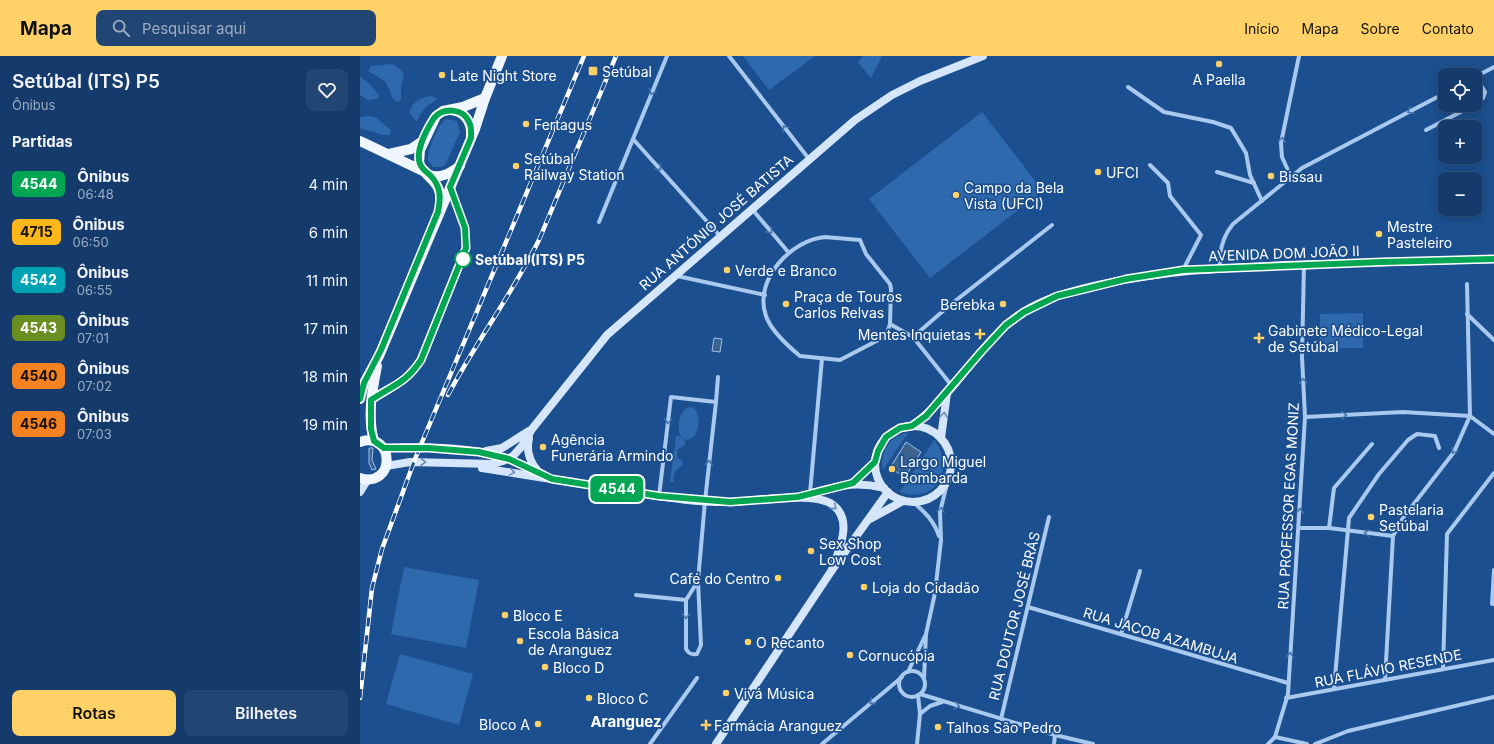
<!DOCTYPE html>
<html lang="pt">
<meta charset="utf-8">
<style>
body{margin:0;font-family:Inter,sans-serif;background:#214673;color:#f1f3f6;height:100vh;display:flex;flex-direction:column;font-size:15px;white-space:nowrap}
*{box-sizing:border-box;margin:0}
p{font-size:13px;color:#9dadc1}
.icon{flex:none;width:22px;height:22px;fill:none;stroke:currentColor;stroke-width:2;stroke-linecap:round;stroke-linejoin:round}
.map{position:relative;flex:1;overflow:hidden}
.panel{display:flex;flex-direction:column;background:#143b6b;width:360px}
.panel>*{flex:none}
.badge{padding:0 8px;border-radius:6px;font-size:14px;line-height:26px}
.fabs{position:absolute;left:1078px;top:12px;display:grid;gap:8px}
.fabs a{display:grid;place-items:center;width:44px;height:44px;border-radius:8px;background:#143b6b;box-shadow:0 2px 10px #0003,0 0 0 1px #33557e;font-size:20px}
.map>.badge{position:absolute;translate:-50% -50%;box-shadow:0 0 0 2px #fff}
h2{padding:0 12px;font-size:15px;line-height:36px}
.round{display:grid;place-items:center;flex:none;width:42px;height:42px;border-radius:8px;background:#214673}
.overview{display:flex;align-items:center;justify-content:space-between;height:68px;padding:0 12px}
h1{font-size:19px;font-weight:600;line-height:30px}
.action{display:flex;gap:8px;margin-top:auto;padding:8px 12px}
.action a{flex:1;height:46px;border-radius:8px;background:#ffd166;color:#111;font-size:16px;font-weight:600;line-height:46px;text-align:center}
.action a+a{background:#214673;color:#f1f3f6}
ul{padding:0;list-style:none}
li{display:flex;align-items:center;gap:12px;height:48px;padding:0 12px}
li div{flex:1}
li b{display:block;font-size:15px}
li em{font-style:normal}
li .badge{min-width:44px;font-weight:700;text-align:center}
header{display:flex;align-items:center;gap:24px;box-sizing:border-box;height:56px;padding:0 20px;background:#ffd166;color:#111}
header strong{font-size:19px}
nav{display:flex;gap:22px;margin-inline-start:auto;font-size:14px}
.search{width:280px;height:36px;background:#214673;display:flex;align-items:center;gap:10px;box-sizing:border-box;padding:0 14px;border-radius:8px;color:#9dadc1;font-size:15px}
main{display:flex;flex:1;min-height:0}
.map>svg:first-child{display:block}
.green{fill:#2e69ad}
.water{fill:#3c6290;stroke:#9cc4f0}
.lines{fill:none;stroke-linecap:round;stroke-linejoin:round}
.street{stroke:#a9c9ee;stroke-width:4}
.secondary{stroke:#d6e6fa;stroke-width:8}
.primary{stroke:#f0f6ff;stroke-width:10}
.rail-casing{stroke:#fff;stroke-width:4.5}
.rail{stroke:#1b4f8f;stroke-width:3;stroke-dasharray:9;stroke-linecap:butt}
.oneway{stroke:#4674ac}
.oneway2{stroke:#668bba}
.line-casing{stroke:#fff;stroke-width:9}
.line{stroke:#00a651;stroke-width:6}
.poi-dot{fill:#ffd166;stroke:#1b4f8f;stroke-width:1.5}
.stop-dot{fill:#fff;stroke:#00a651;stroke-width:2}
.labels{text-anchor:middle;dominant-baseline:central;stroke-width:3.5;stroke-linejoin:round;paint-order:stroke}
.poi-label{font-size:14px;fill:#fff;stroke:#1b4f8f;text-anchor:start}
.street-label{font-size:14px;fill:#fff;stroke:#1b4f8f}
.stop-label{font-size:14px;font-weight:bold;fill:#fff;stroke:#1b4f8f;text-anchor:start}
.neighbourhood-label{font-size:15px;font-weight:bold;fill:#fff;stroke:#1b4f8f}
</style>
<header>
<strong>Mapa</strong>
<div class="search"><svg class="icon" aria-label="search" viewBox="0 0 24 24"><circle cx="10" cy="10" r="6"/><path d="M15 15l6 6"/></svg>Pesquisar aqui</div>
<nav><a>Início</a><a>Mapa</a><a>Sobre</a><a>Contato</a></nav>
</header>
<main>
<section class="panel">
<div class="overview"><div><h1>Setúbal (ITS) P5</h1><p>Ônibus</p></div><a class="round"><svg class="icon" aria-label="heart" viewBox="0 0 24 24"><path d="M12 20l-8-8c-3-5 5-10 8-4 3-6 11-1 8 4z"/></svg></a></div>
<h2>Partidas</h2>
<ul>
<li><span class="badge" style="background:#00a651;color:#fff">4544</span><div><b>Ônibus</b><p>06:48</p></div><em>4 min</em></li>
<li><span class="badge" style="background:#fdb71a;color:#111">4715</span><div><b>Ônibus</b><p>06:50</p></div><em>6 min</em></li>
<li><span class="badge" style="background:#00a3b4;color:#fff">4542</span><div><b>Ônibus</b><p>06:55</p></div><em>11 min</em></li>
<li><span class="badge" style="background:#6b8e23;color:#fff">4543</span><div><b>Ônibus</b><p>07:01</p></div><em>17 min</em></li>
<li><span class="badge" style="background:#f58220;color:#111">4540</span><div><b>Ônibus</b><p>07:02</p></div><em>18 min</em></li>
<li><span class="badge" style="background:#f58220;color:#111">4546</span><div><b>Ônibus</b><p>07:03</p></div><em>19 min</em></li>
</ul>
<div class="action"><a>Rotas</a><a>Bilhetes</a></div>
</section>
<div class="map">
<svg width="1134" height="688" viewBox="0 0 1134 688">
<rect width="100%" height="100%" fill="#1b4f8f"/>
<!-- green -->
<g class="green">
<path d="M383 0H455L409 34Z"/>
<path d="M503 0H522L511 22 498 6Z"/>
<path d="M32 8 39 12 44 18 41 32V43L38 46 33 43 26 26 8 15 11 10Z"/>
<path d="M0 21 9 27 19 39 17 43 8 44 0 39Z"/>
<path d="M72 40 77 42C75 46 73 46 69 49 63 53 60 59 57 65H55L54 62 49 57C52 46 61 41 72 40Z"/>
<path d="M622 56 683 135 570 222 509 143Z"/>
<path d="M9 60 17 62 31 74 30 79H23L0 72V61Z"/>
<path d="M86 63 97 65 100 76 85 109 81 111H73L68 105C66 97 78 68 86 63Z"/>
<path d="M1003 257V292H960V258Z"/>
<path d="M331 351C344 356 340 389 322 383 316 375 318 352 331 351Z"/>
<path d="M548 377 523 414C519 397 530 379 548 377Z"/>
<path d="M316 380H319L325 385V389L318 393 317 401 323 406 322 410C315 413 313 418 314 426H310Z"/>
<path d="M574 384C597 412 575 449 540 436Z"/>
<path d="M44 511 119 524 106 592 31 578Z"/>
<path d="M40 598 113 618 99 669 26 648Z"/>
</g>
<!-- water -->
<g class="water">
<path d="M354 282 362 283 360 296 352 295Z"/>
<path d="M546 386 561 396 545 421 530 412Z"/>
<path d="M9 392H13L12 404 16 413 12 414 9 407Z"/>
</g>
<g class="lines">
<!-- street -->
<g class="street">
<path d="M369 0 449 103"/>
<path d="M1115 21 1134 11"/>
<path d="M768 31 804 56 853 66 871 72 886 97 890 119 902 145"/>
<path d="M1115 48 1123 42 1125 36 1116 21"/>
<path d="M1066 74 1114 49"/>
<path d="M273 83 360 180"/>
<path d="M790 109 808 127 810 140 841 179 823 214"/>
<path d="M857 116 894 127"/>
<path d="M931 121 922 101 921 87 939 0"/>
<path d="M392 153 429 197"/>
<path d="M239 166 307 0"/>
<path d="M465 181 500 184 506 198 530 228 531 233 530 268 526 280 480 304 440 300C428 290 411 275 406 260 393 224 431 184 465 181Z"/>
<path d="M860 212C859 195 862 181 873 168L942 112 1085 37"/>
<path d="M317 220 405 239"/>
<path d="M1107 258 1134 284"/>
<path d="M530 268 553 281 592 330"/>
<path d="M553 281 590 249 692 169"/>
<path d="M356 346 358 321"/>
<path d="M1110 360 1134 378"/>
<path d="M945 361 1043 356 1110 360"/>
<path d="M450 437 462 302"/>
<path d="M299 440 311 341 356 346 345 445 338 525 341 589 337 598C332 599 329 598 326 593V544L338 525"/>
<path d="M553 446C565 456 574 465 579 480"/>
<path d="M939 472H969L1033 480 1043 462 1094 396 1110 360 1107 228"/>
<path d="M969 472 974 432 1012 388"/>
<path d="M1134 514 1132 548H1134"/>
<path d="M276 539 326 544"/>
<path d="M668 551 928 627"/>
<path d="M761 578 780 515"/>
<path d="M1083 612 1087 478 1134 417"/>
<circle cx="552" cy="628" r="13"/>
<path d="M548 616 565 580"/>
<path d="M564 623 566 578 575 537 581 484 580 456 588 424"/>
<path d="M1025 624 1033 480"/>
<path d="M974 633 989 462 1019 418 1048 384 1057 378 1075 380 1079 392"/>
<path d="M560 638 695 679 733 688"/>
<path d="M926 642 1134 604"/>
<path d="M560 658 570 650 582 646"/>
<path d="M641 663 689 461"/>
<path d="M915 681 947 688"/>
<path d="M290 688 337 622"/>
<path d="M462 688 542 621"/>
<path d="M557 688 560 658 558 639"/>
<path d="M694 688 695 679"/>
<path d="M908 688 915 681 928 638 945 361 942 301 944 209"/>
<path d="M955 688 988 675 1134 641"/>
</g>
<!-- secondary -->
<g class="secondary">
<circle cx="553" cy="408" r="38"/>
<path d="M551 370C596 340 618 286 663 256 685 242 712 235 738 229 801 215 861 212 926 209 995 207 1065 205 1134 203"/>
<path d="M169 382C166 395 169 405 178 415"/>
<path d="M581 382 587 337"/>
<path d="M24 392C60 390 116 391 149 403 160 407 172 413 183 418"/>
<path d="M126 395 142 392 169 375"/>
<path d="M26 410 50 406 133 408 143 405 153 400 162 390 172 373 247 279 495 64 532 39 560 25 623 0"/>
<path d="M122 412C166 419 210 426 254 433 293 439 332 447 372 446 395 445 455 435 473 449 494 465 478 495 472 514"/>
<path d="M493 427 515 406"/>
<path d="M0 436 8 423"/>
<path d="M442 440C472 431 493 424 524 432"/>
<path d="M510 463 543 445"/>
<path d="M356 688 472 514 528 436"/>
</g>
<!-- primary -->
<g class="primary">
<path d="M90 54C105 55 112 66 111 80"/>
<path d="M0 85 65 116"/>
<path d="M29 98 51 93 63 85"/>
<path d="M69 119C81 123 90 117 100 110"/>
<path d="M80 149C83 125 68 125 59 108L60 94 76 60 83 55 103 51 125 42"/>
<path d="M0 343 4 327 19 300 115 73 125 42 142 0"/>
<path d="M14 385C7 359 12 336 17 310"/>
<path d="M0 386C35 374 36 433 0 422"/>
</g>
<!-- rail casing -->
<g class="rail-casing">
<g id="rail">
<path d="M88 339C116 286 152 238 179 184L256 0"/>
<path d="M0 642 12 532 22 493 55 403 224 0"/>
</g>
</g>
<!-- rail -->
<use href="#rail" class="rail"/>
</g>
<!-- one-way arrows -->
<defs><path id="oneway-chevron" d="M-2-3.5L2.5 0L-2 3.5" fill="none" stroke-width="1.6" stroke-linecap="round" stroke-linejoin="round"/></defs>
<g class="oneway">
<use href="#oneway-chevron" transform="translate(292 36) rotate(112)"/>
<use href="#oneway-chevron" transform="translate(1050 55) rotate(152)"/>
<use href="#oneway-chevron" transform="translate(425 72) rotate(-128)"/>
<use href="#oneway-chevron" transform="translate(922 84) rotate(-83)"/>
<use href="#oneway-chevron" transform="translate(299 112) rotate(48)"/>
<use href="#oneway-chevron" transform="translate(410 175) rotate(50)"/>
<use href="#oneway-chevron" transform="translate(943 325) rotate(-93)"/>
<use href="#oneway-chevron" transform="translate(984 359) rotate(-2)"/>
<use href="#oneway-chevron" transform="translate(308 365) rotate(97)"/>
<use href="#oneway-chevron" transform="translate(1094 395) rotate(122)"/>
<use href="#oneway-chevron" transform="translate(349 407) rotate(-84)"/>
<use href="#oneway-chevron" transform="translate(581 454) rotate(-83)"/>
<use href="#oneway-chevron" transform="translate(940 455) rotate(-87)"/>
<use href="#oneway-chevron" transform="translate(1007 477) rotate(-172)"/>
<use href="#oneway-chevron" transform="translate(326 560) rotate(90)"/>
<use href="#oneway-chevron" transform="translate(930 599) rotate(-86)"/>
<use href="#oneway-chevron" transform="translate(512 646) rotate(140)"/>
<use href="#oneway-chevron" transform="translate(597 650) rotate(17)"/>
</g>
<g class="oneway2">
<use href="#oneway-chevron" transform="translate(584 359) rotate(-83)"/>
<use href="#oneway-chevron" transform="translate(63 406) rotate(2)"/>
<use href="#oneway-chevron" transform="translate(152 416) rotate(9)"/>
<use href="#oneway-chevron" transform="translate(474 451) rotate(41)"/>
</g>
<g class="lines">
<!-- line casing -->
<g class="line-casing">
<path id="line" d="M0 343 4 327 21 294 78 156C81 142 81 130 70 119 66 116 62 113 60 108 55 95 67 73 74 62 83 51 103 52 109 66 112 71 111 77 111 82L90 131 105 172 106 192 61 304C45 328 33 329 11 344V373L14 385 24 392H69L119 396 149 403 192 423 299 440 370 446 438 441 493 427 515 406 518 395 526 381 540 372 552 370 566 360 621 296 646 269 664 256 697 240 766 223 823 214 1022 206 1134 203"/>
</g>
<!-- line -->
<use href="#line" class="line"/>
</g>
<!-- markers -->
<g class="poi-dot">
<circle cx="859" cy="8" r="4"/>
<rect x="228" y="10" width="10" height="10" rx="2"/>
<circle cx="82" cy="19" r="4"/>
<circle cx="166" cy="68" r="4"/>
<circle cx="156" cy="110" r="4"/>
<circle cx="738" cy="116" r="4"/>
<circle cx="911" cy="120" r="4"/>
<circle cx="596" cy="139" r="4"/>
<circle cx="1019" cy="178" r="4"/>
<circle cx="367" cy="214" r="4"/>
<circle cx="426" cy="248" r="4"/>
<circle cx="643" cy="248" r="4"/>
<path d="M618 272h4v4h4v4h-4v4h-4v-4h-4v-4h4z"/>
<path d="M897 276h4v4h4v4h-4v4h-4v-4h-4v-4h4z"/>
<circle cx="183" cy="391" r="4"/>
<circle cx="532" cy="413" r="4"/>
<circle cx="1011" cy="461" r="4"/>
<circle cx="451" cy="495" r="4"/>
<circle cx="418" cy="522" r="4"/>
<circle cx="504" cy="531" r="4"/>
<circle cx="145" cy="559" r="4"/>
<circle cx="160" cy="585" r="4"/>
<circle cx="388" cy="586" r="4"/>
<circle cx="490" cy="599" r="4"/>
<circle cx="185" cy="611" r="4"/>
<circle cx="366" cy="637" r="4"/>
<circle cx="229" cy="642" r="4"/>
<circle cx="178" cy="668" r="4"/>
<path d="M344 663h4v4h4v4h-4v4h-4v-4h-4v-4h4z"/>
<circle cx="578" cy="671" r="4"/>
</g>
<circle class="stop-dot" cx="103" cy="203" r="8"/>
<g class="labels">
<!-- poi labels -->
<g class="poi-label">
<text x="242" y="15">Setúbal</text>
<text x="90" y="19">Late Night Store</text>
<text x="859" y="23" text-anchor="middle">A Paella</text>
<text x="174" y="68">Fertagus</text>
<text x="164" y="102">Setúbal<tspan x="164" dy="16">Railway Station</tspan></text>
<text x="746" y="116">UFCI</text>
<text x="919" y="120">Bissau</text>
<text x="604" y="131">Campo da Bela<tspan x="604" dy="16">Vista (UFCI)</tspan></text>
<text x="1027" y="170">Mestre<tspan x="1027" dy="16">Pasteleiro</tspan></text>
<text x="375" y="214">Verde e Branco</text>
<text x="434" y="240">Praça de Touros<tspan x="434" dy="16">Carlos Relvas</tspan></text>
<text x="635" y="248" text-anchor="end">Berebka</text>
<text x="908" y="274">Gabinete Médico-Legal<tspan x="908" dy="16">de Setúbal</tspan></text>
<text x="611" y="278" text-anchor="end">Mentes Inquietas</text>
<text x="191" y="383">Agência<tspan x="191" dy="16">Funerária Armindo</tspan></text>
<text x="540" y="405">Largo Miguel<tspan x="540" dy="16">Bombarda</tspan></text>
<text x="1019" y="453">Pastelaria<tspan x="1019" dy="16">Setúbal</tspan></text>
<text x="459" y="487">Sex Shop<tspan x="459" dy="16">Low Cost</tspan></text>
<text x="410" y="522" text-anchor="end">Café do Centro</text>
<text x="512" y="531">Loja do Cidadão</text>
<text x="153" y="559">Bloco E</text>
<text x="168" y="577">Escola Básica<tspan x="168" dy="16">de Aranguez</tspan></text>
<text x="396" y="586">O Recanto</text>
<text x="498" y="599">Cornucópia</text>
<text x="193" y="611">Bloco D</text>
<text x="374" y="637">Vivá Música</text>
<text x="237" y="642">Bloco C</text>
<text x="170" y="668" text-anchor="end">Bloco A</text>
<text x="354" y="669">Farmácia Aranguez</text>
<text x="586" y="671">Talhos São Pedro</text>
</g>
<!-- street labels -->
<g class="street-label">
<text transform="translate(356 166) rotate(-41)">RUA ANTÓNIO JOSÉ BATISTA</text>
<text transform="translate(924 197) rotate(-2)">AVENIDA DOM JOÃO II</text>
<text transform="translate(928 450) rotate(-87)">RUA PROFESSOR EGAS MONIZ</text>
<text transform="translate(654 560) rotate(-76)">RUA DOUTOR JOSÉ BRÁS</text>
<text transform="translate(801 579) rotate(17)">RUA JACOB AZAMBUJA</text>
<text transform="translate(1028 612) rotate(-11)">RUA FLÁVIO RESENDE</text>
</g>
<!-- stop labels -->
<g class="stop-label">
<text x="115" y="203">Setúbal (ITS) P5</text>
</g>
<!-- neighbourhood labels -->
<g class="neighbourhood-label">
<text x="266" y="665">Aranguez</text>
</g>
</g>
</svg>
<div class="fabs">
<a><svg class="icon" aria-label="locate" viewBox="0 0 24 24"><circle cx="12" cy="12" r="6"/><path d="M12 2v4M12 18v4M2 12h4M18 12h4"/></svg></a>
<a>+</a>
<a>−</a>
</div>
<b class="badge" style="left:257px;top:433px;background:#00a651;color:#fff">4544</b>
</div>
</main>
